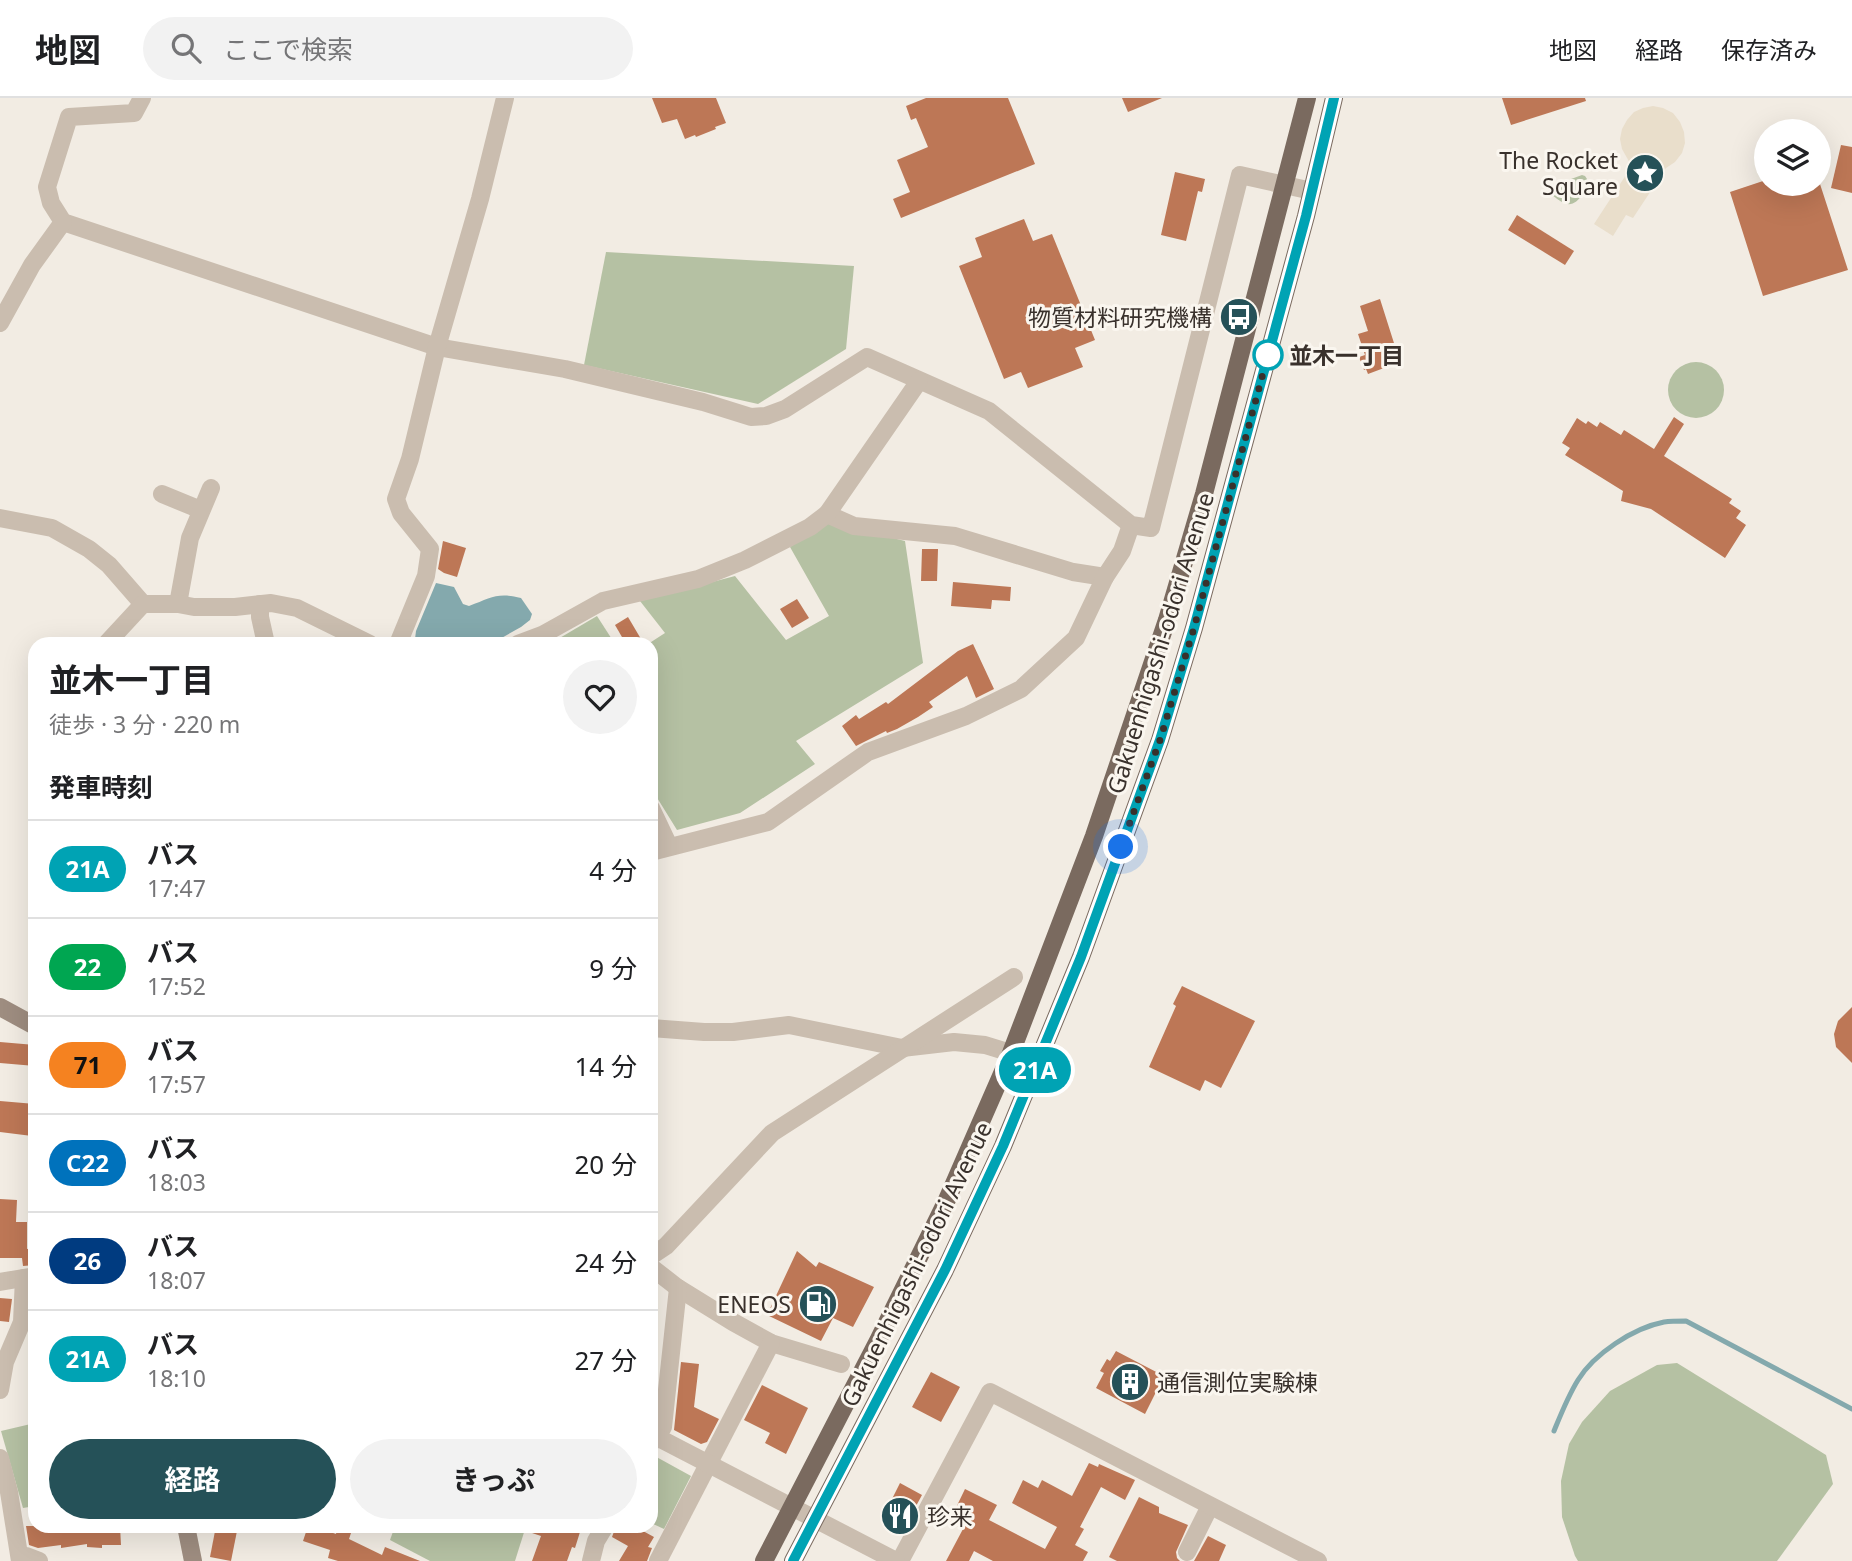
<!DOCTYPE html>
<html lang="ja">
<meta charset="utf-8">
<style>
body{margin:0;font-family:"Noto Sans","Noto Sans JP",sans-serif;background:#f2f2f2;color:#202124;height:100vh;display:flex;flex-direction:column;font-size:26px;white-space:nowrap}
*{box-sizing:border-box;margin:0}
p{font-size:23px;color:#757577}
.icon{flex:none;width:38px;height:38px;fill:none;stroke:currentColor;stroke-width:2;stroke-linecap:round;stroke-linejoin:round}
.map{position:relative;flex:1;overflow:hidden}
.panel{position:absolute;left:28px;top:539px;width:630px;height:896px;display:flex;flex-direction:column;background:#fff;border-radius:21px;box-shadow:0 7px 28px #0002}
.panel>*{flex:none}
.badge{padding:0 14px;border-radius:23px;font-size:24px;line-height:46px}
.tools{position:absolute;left:1754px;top:21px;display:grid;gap:14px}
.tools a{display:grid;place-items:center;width:77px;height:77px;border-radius:50%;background:#fff;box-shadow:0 7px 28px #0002;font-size:35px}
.you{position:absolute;width:35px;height:35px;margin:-18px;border:5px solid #fff;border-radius:50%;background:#1a73e8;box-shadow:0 0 0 10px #1a73e833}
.map>.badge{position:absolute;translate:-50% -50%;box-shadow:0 0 0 4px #fff}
h2{padding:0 21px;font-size:26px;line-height:63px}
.round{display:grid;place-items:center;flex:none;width:74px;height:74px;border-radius:37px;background:#f2f2f2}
.overview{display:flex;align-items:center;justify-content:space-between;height:119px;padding:0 21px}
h1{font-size:33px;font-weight:700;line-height:52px}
.primary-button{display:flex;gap:14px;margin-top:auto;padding:14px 21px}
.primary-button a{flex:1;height:80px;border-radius:42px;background:#255158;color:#fff;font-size:28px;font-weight:700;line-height:80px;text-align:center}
.primary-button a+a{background:#f2f2f2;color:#202124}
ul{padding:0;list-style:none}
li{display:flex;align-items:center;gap:21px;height:98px;padding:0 21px;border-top:2px solid #e0e0e0}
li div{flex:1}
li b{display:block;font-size:26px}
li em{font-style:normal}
li .badge{min-width:77px;font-weight:700;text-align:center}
header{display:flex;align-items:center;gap:42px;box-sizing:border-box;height:98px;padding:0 35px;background:#fff;border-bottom:2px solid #e0e0e0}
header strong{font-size:33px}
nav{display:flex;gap:38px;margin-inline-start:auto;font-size:24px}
.search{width:490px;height:63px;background:#f2f2f2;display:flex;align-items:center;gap:18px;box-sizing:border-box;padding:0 24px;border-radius:38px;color:#757577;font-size:26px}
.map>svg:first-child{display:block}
.green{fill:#b5c1a3}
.plaza{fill:#e9decb}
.water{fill:#84a9ad}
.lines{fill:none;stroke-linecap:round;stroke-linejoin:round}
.stream{stroke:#84a9ad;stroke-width:5}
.building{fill:#bd7756}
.minor{stroke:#cabdaf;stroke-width:18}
.tertiary{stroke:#cabdaf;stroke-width:18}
.secondary{stroke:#9e8d80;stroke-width:18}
.primary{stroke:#7a6a5f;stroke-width:18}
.line-casing{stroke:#fff;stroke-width:16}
.line{stroke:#00a3b4;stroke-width:10}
.walk{stroke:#39312c;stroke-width:7;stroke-dasharray:0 12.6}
.stop-dot{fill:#fff;stroke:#00a3b4;stroke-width:3.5}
.labels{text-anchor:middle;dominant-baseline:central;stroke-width:6;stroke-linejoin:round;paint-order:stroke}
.poi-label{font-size:23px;fill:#39312c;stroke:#faf6ef;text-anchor:end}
.stop-label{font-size:23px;font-weight:bold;fill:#39312c;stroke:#faf6ef;text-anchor:start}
.street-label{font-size:23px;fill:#39312c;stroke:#faf6ef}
</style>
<header>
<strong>地図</strong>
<div class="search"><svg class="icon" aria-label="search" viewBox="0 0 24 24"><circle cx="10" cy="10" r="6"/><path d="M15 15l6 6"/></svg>ここで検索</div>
<nav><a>地図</a><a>経路</a><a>保存済み</a></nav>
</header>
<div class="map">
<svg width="1852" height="1463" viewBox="0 0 1852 1463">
<rect width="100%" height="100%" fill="#f2ece3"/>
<!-- green -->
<g class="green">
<path d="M1582 77 1585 78 1587 81C1587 90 1579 108 1567 106 1562 105 1556 100 1552 97L1550 91 1552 88Z"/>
<path d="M606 154 854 168 846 251 758 306 584 267Z"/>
<circle cx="1696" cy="292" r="28"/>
<path d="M828 424 905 443 923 565 796 643 815 666 740 715 677 732 651 690V546H648L665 535 640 503 735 478 786 542 829 518 790 449Z"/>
<path d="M597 518 615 546H560L558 541Z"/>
<path d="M1677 1265 1826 1357 1833 1386 1777 1463H1578L1575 1458 1562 1419 1561 1383 1569 1346 1582 1324 1610 1293 1657 1267Z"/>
<path d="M35 1325V1408L23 1410 1 1333Z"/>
<path d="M651 1356 691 1378 664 1431 651 1425Z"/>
<path d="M395 1428H526L515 1463H430L390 1442Z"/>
</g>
<!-- plaza -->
<path class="plaza" d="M1653 8 1663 10 1673 15 1680 24 1684 34 1685 45 1682 55 1675 64 1666 70 1633 120 1626 117 1613 138 1594 126 1624 80 1631 67 1622 51 1620 41 1622 31 1627 22 1634 14 1643 10Z"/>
<!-- water -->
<path class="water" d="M436 485 454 489 463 506 469 508C491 500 497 494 521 500L532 516 530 522 521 529 491 546H422L415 541 416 533Z"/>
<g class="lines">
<!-- stream -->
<path class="stream" d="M1554 1333C1561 1316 1568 1298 1578 1282 1594 1256 1633 1230 1664 1224 1671 1223 1678 1223 1686 1223L1852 1311"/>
</g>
<!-- building -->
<g class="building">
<path d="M652 0H716L726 25 715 29 716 31 696 39 695 37 685 41 677 21 662 25Z"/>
<path d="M926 0H1008L1035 66 901 120 893 101 910 94 897 62 928 49 916 20 911 22 906 8Z"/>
<path d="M1122 0H1162L1128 14Z"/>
<path d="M1502 0H1585L1586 3 1511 27Z"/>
<path d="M1841 47 1852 49V95L1831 90Z"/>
<path d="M1175 74 1205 81 1202 94 1198 93 1186 143 1161 137Z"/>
<path d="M1766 82V86H1820L1848 172 1763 198 1730 94Z"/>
<path d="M1517 117 1574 153 1565 167 1508 132Z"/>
<path d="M1024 121 1033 143 1052 136 1095 242 1075 250 1083 269 1028 290 1021 274 1004 281 959 168 982 159 975 140Z"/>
<path d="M1380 201 1400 264 1368 276 1366 271 1364 272 1359 259 1365 257 1358 236 1368 233 1360 208Z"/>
<path d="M1674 319 1684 326 1664 358 1732 401 1729 405 1741 413 1736 420 1746 427 1725 460 1651 411 1621 403 1623 393 1565 357 1570 350 1562 345 1577 320 1586 326 1588 323 1597 329 1600 324 1621 337 1624 332 1654 351Z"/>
<path d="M443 443 466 450 457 479 444 475 438 471Z"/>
<path d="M922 451H938L937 483H921Z"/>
<path d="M953 484 1011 489 1010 503 992 502 991 511 951 508Z"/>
<path d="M797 501 809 520 792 530 780 511Z"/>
<path d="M628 519 641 541 633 546H626L615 527Z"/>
<path d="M973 546 994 591 976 600 967 578 929 604 933 609 918 619 897 631 887 635 886 633 856 648 842 628 856 617 859 621 886 604 888 606 958 553Z"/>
<path d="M1182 888 1255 923 1221 990 1205 982 1200 993 1149 969 1176 908 1173 906Z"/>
<path d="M1852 909V965L1836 949 1834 936 1838 923Z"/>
<path d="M0 944 35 947V968L0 965Z"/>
<path d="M0 1003 35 1006 32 1038 0 1034Z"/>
<path d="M0 1101 17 1102 16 1124H27V1151L35 1150V1167L23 1168 22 1160H0Z"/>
<path d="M797 1153 816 1169 819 1164 874 1189 853 1229 833 1220 821 1243 767 1217Z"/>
<path d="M0 1200 12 1201 9 1224 0 1223Z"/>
<path d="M1116 1253 1164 1278 1145 1316 1096 1290 1104 1275 1100 1273 1107 1261 1110 1263Z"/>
<path d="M681 1264 699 1266 694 1309 719 1321 707 1344 701 1346 674 1332Z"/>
<path d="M931 1274 960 1289 941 1324 912 1309Z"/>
<path d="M762 1287 808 1310 786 1356 765 1345 770 1335 744 1322Z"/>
<path d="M1089 1365 1098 1369 1099 1366 1135 1382 1125 1402 1101 1389 1080 1429 1084 1431 1075 1447 1088 1454 1083 1463H993L974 1453 969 1463H946L963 1431 949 1424 965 1391 997 1407 989 1422 1045 1451 1057 1429 1012 1405 1023 1382 1038 1390 1042 1382 1072 1398Z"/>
<path d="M900 1385 922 1397 903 1432 882 1421Z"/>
<path d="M1139 1399 1159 1409V1415L1188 1427 1176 1454 1177 1460 1180 1463H1117L1109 1459Z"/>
<path d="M26 1428H120L121 1447H102V1450L87 1449V1446L61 1450V1447L38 1450 29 1447Z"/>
<path d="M216 1428H238L231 1463 210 1459Z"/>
<path d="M308 1428H313L336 1436 337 1431 351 1435 349 1441 382 1457 385 1449 420 1463H338L328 1460 330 1452 303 1443Z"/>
<path d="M518 1428H563L580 1434 575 1450 572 1449 567 1463H532L541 1438 517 1430Z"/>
<path d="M616 1428H646L643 1433 654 1439 648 1449 652 1450 647 1463H619L628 1448 612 1439Z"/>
<path d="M1208 1438 1226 1447 1219 1463H1194Z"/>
</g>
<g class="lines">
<!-- minor -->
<g class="minor">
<path d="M142 0 134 15 69 19 47 89 51 105 63 124 437 249 565 271 703 304 751 319 766 318 785 311 867 259 989 313 1131 427 1151 430 1240 77 1312 93"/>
<path d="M0 225 32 167 63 124"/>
<path d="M162 396 201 412"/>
<path d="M827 416 854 428 955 438 1073 474 1105 479"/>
<path d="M0 420 52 430 89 451 109 467 143 506"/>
<path d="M178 506 190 440 211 390"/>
<path d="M260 506V519L266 546"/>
<path d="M106 546 143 506H178L194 509H235L271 505 297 510 370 546"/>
<path d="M398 546 426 478 430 451 401 415 396 401 410 361 437 249 480 101 505 0"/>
<path d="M518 546 542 537 603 503 698 481 745 462 810 429 827 416 919 283"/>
<path d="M651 710 669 748"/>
<path d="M651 754 768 724 868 654 966 618 1021 591 1076 540 1105 479 1122 453 1131 427"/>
<path d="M651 930 704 934H733L789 927 902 950 954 944 985 947 1011 955"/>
<path d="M651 1158 666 1148 772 1035 1014 879"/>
<path d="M651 1169 678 1190 733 1224 771 1245 841 1266"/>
<path d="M0 1184 35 1178"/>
<path d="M0 1292 5 1264 22 1224 24 1180"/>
<path d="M651 1345 663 1329 678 1190"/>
<path d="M0 1360 9 1394 20 1463"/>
<path d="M1187 1454 1210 1408"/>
<path d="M20 1458H26L39 1463"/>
<path d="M591 1463 596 1443 605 1428"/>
<path d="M658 1463 771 1245"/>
<path d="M900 1463 990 1294 1318 1463"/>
</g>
<!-- tertiary -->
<path class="tertiary" d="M651 1336 896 1463"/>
<!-- secondary -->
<g class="secondary">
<path d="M0 909 35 928"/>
<path d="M186 1428 193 1463"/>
</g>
<!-- primary -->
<g class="primary">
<path d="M764 1463 878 1243 946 1104 1011 955 1094 738 1167 522 1204 396 1307 0"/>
<path d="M793 1463 945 1172 1003 1048 1081 859 1160 642 1194 530 1306 118 1334 0"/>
</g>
</g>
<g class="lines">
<!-- line casing -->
<g class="line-casing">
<path id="line" d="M793 1463 945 1172 1003 1048 1081 859 1160 642 1194 530 1306 118 1334 0"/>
</g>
<!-- line -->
<use href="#line" class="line"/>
<!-- walk -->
<path class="walk" d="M1121 749 1160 642 1194 530 1271 246 1268 257"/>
</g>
<!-- icons -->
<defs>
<g id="sight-disc" transform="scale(2.0125)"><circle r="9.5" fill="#255158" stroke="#faf6ef"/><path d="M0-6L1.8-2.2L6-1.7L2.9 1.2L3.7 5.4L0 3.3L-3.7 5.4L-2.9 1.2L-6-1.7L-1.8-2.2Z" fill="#fff"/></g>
<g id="bus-disc" transform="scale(2.0125)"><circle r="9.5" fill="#255158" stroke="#faf6ef"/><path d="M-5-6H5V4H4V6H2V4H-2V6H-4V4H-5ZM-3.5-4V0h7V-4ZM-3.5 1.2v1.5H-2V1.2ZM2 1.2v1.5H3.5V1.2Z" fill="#fff"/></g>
<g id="fuel-disc" transform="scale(2.0125)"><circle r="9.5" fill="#255158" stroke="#faf6ef"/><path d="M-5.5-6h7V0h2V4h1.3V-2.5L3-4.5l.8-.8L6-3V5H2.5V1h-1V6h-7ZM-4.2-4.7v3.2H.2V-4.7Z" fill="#fff"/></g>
<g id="building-disc" transform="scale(2.0125)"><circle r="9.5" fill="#255158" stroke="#faf6ef"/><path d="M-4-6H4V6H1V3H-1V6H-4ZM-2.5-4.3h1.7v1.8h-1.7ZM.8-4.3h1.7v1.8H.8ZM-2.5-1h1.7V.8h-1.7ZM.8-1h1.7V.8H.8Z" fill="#fff"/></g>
<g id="restaurant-disc" transform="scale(2.0125)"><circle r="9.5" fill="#255158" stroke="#faf6ef"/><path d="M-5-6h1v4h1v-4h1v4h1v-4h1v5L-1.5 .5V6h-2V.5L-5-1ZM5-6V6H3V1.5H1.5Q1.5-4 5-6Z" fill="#fff"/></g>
</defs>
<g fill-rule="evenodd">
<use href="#sight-disc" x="1645" y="75"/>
<use href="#bus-disc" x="1239" y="219"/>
<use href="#fuel-disc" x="818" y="1206"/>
<use href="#building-disc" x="1130" y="1284"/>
<use href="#restaurant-disc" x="900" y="1418"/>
</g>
<!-- markers -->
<circle class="stop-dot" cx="1268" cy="257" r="14"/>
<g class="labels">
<!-- poi labels -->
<g class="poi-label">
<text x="1618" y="62">The Rocket<tspan x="1618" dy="26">Square</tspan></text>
<text x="1212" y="219">物質材料研究機構</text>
<text x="791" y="1206">ENEOS</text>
<text x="1157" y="1284" text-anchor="start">通信測位実験棟</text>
<text x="927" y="1418" text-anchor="start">珍来</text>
</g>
<!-- stop labels -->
<g class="stop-label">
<text x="1289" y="257">並木一丁目</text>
</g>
<!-- street labels -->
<g class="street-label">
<text transform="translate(1160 545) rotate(-73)">Gakuenhigashi-odori Avenue</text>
<text transform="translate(916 1166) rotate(-64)">Gakuenhigashi-odori Avenue</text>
</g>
</g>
</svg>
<div class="tools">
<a><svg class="icon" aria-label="layers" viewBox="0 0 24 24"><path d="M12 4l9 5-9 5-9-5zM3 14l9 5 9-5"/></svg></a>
</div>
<div class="you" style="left:1121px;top:749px"></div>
<b class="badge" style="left:1035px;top:972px;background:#00a3b4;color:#fff">21A</b>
<section class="panel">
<div class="overview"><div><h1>並木一丁目</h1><p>徒歩 · 3 分 · 220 m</p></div><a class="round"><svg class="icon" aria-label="heart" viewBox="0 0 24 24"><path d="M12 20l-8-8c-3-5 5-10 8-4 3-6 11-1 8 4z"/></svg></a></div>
<h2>発車時刻</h2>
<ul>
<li><span class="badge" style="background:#00a3b4;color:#fff">21A</span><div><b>バス</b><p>17:47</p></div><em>4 分</em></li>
<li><span class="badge" style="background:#00a651;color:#fff">22</span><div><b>バス</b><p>17:52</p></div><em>9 分</em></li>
<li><span class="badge" style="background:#f58220;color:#111">71</span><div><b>バス</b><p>17:57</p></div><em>14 分</em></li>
<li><span class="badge" style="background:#0072bc;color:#fff">C22</span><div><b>バス</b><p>18:03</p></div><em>20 分</em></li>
<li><span class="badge" style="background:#003b80;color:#fff">26</span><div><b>バス</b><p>18:07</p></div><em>24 分</em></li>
<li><span class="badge" style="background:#00a3b4;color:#fff">21A</span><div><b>バス</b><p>18:10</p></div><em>27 分</em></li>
</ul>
<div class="primary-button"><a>経路</a><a>きっぷ</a></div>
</section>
</div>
